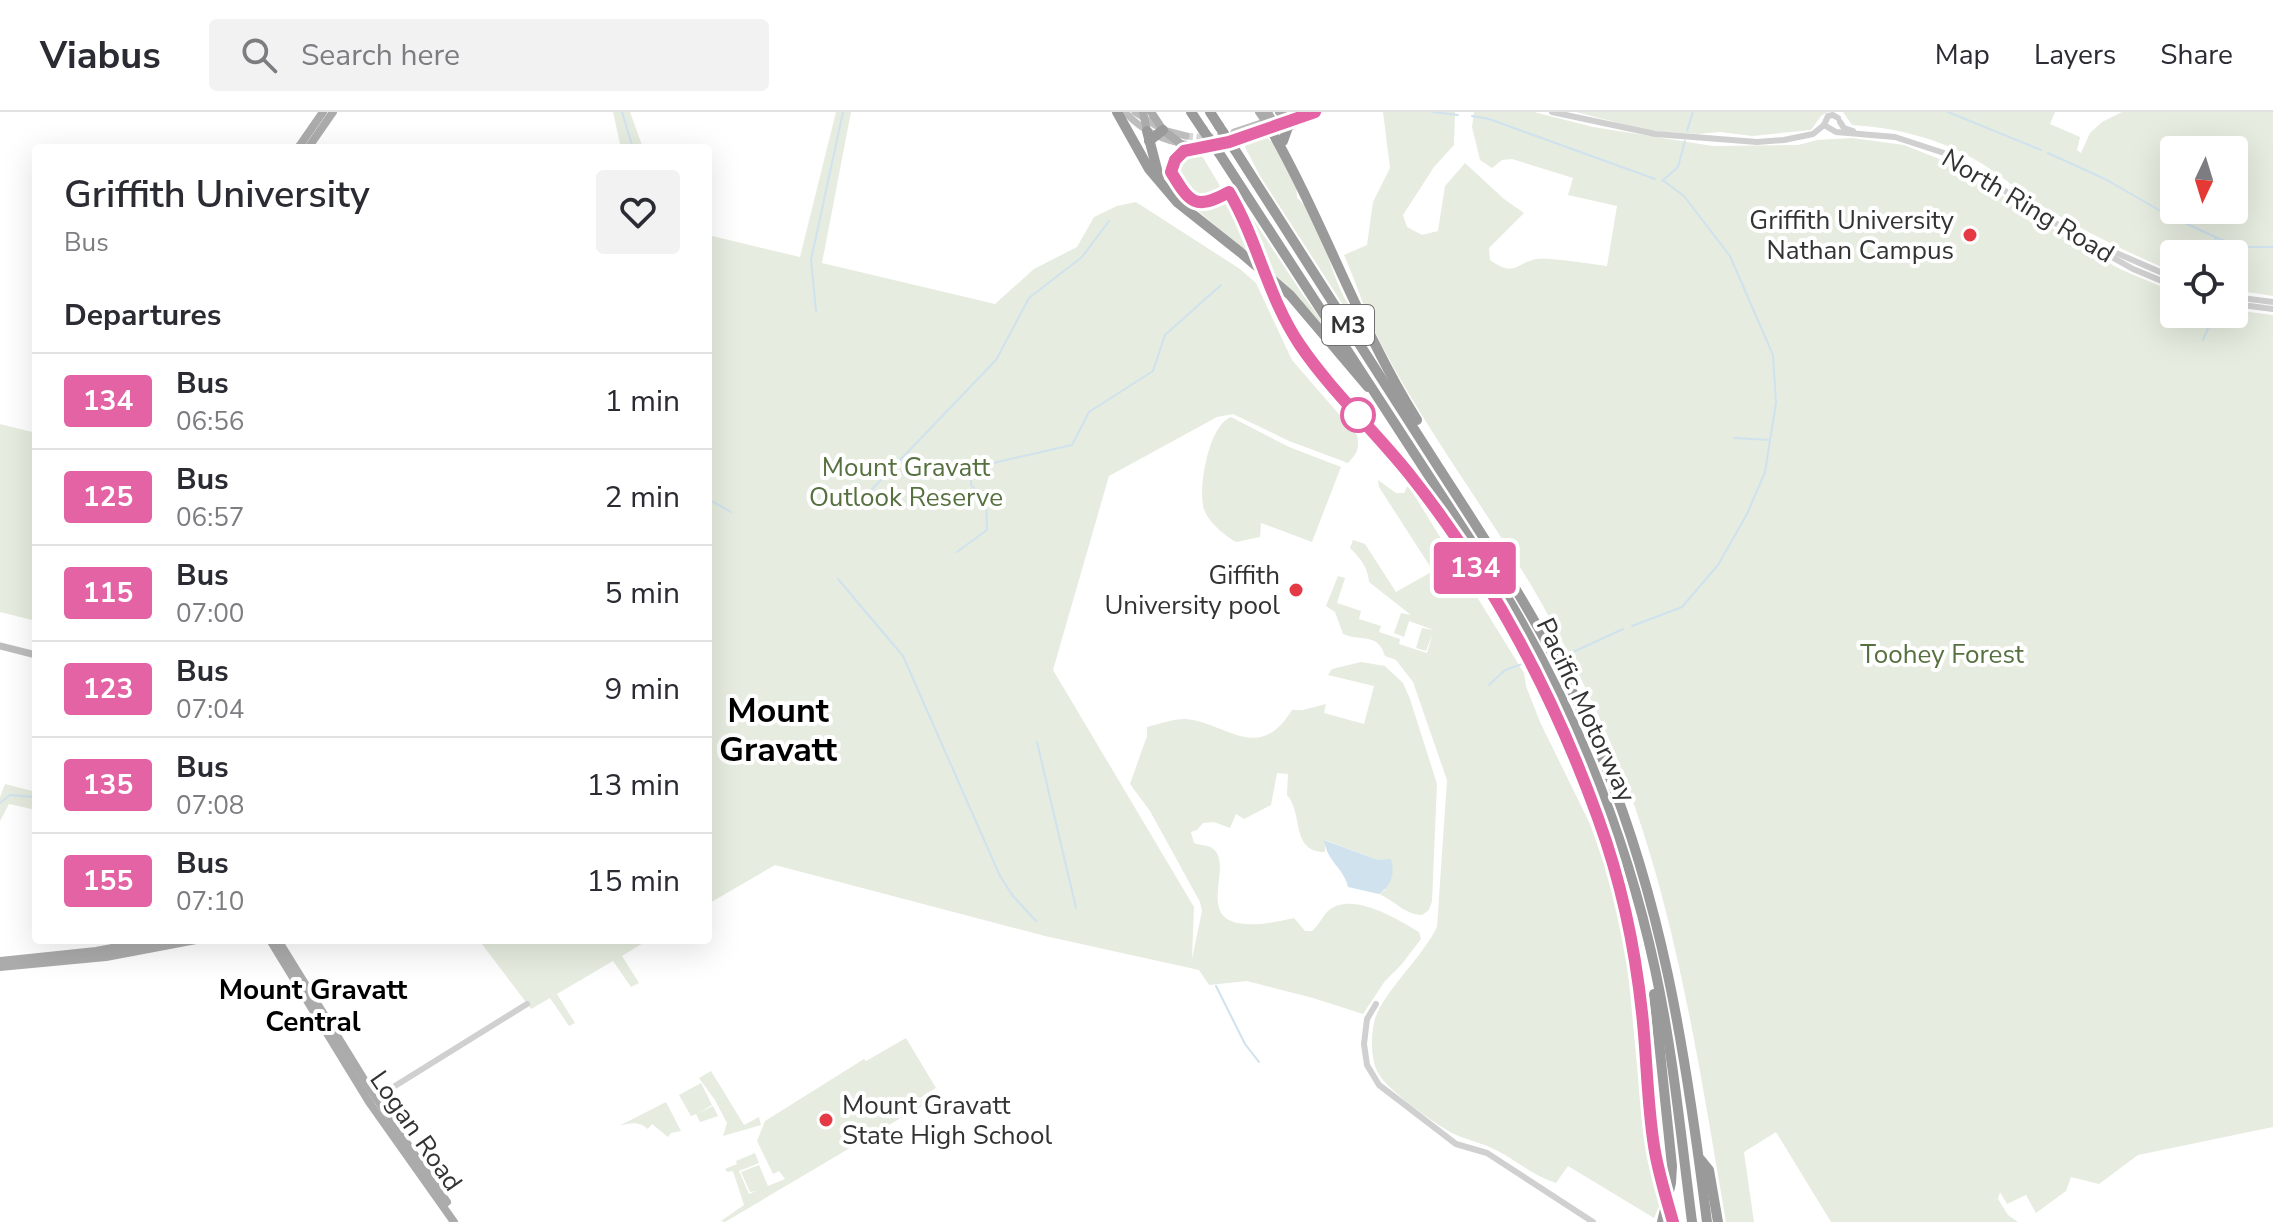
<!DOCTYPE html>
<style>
body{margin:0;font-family:"Nunito Sans",sans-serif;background:#f2f2f3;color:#2b2b33;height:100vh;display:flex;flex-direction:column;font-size:30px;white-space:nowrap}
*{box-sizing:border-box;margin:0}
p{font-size:26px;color:#7c7c81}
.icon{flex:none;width:44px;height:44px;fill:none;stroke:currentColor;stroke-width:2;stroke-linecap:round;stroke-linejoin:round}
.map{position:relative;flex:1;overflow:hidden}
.side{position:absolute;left:32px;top:32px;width:680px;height:800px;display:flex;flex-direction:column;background:#fff;border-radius:8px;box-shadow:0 8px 32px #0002}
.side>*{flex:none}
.badge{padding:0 16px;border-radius:6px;font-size:28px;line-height:52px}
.needle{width:52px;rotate:184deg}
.fabs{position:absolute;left:2160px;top:24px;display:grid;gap:16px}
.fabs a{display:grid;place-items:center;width:88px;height:88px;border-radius:8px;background:#fff;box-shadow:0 8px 32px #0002;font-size:40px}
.map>.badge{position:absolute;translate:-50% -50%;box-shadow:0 0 0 4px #fff}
h2{padding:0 32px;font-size:30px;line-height:72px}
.round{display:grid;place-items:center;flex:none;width:84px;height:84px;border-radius:8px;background:#f2f2f3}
.summary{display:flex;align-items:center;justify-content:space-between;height:136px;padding:0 32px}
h1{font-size:38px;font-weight:600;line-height:60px}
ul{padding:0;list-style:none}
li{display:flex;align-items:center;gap:24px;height:96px;padding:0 32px;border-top:2px solid #e1e1e2}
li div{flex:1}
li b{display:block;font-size:30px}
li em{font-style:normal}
li .badge{min-width:88px;font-weight:700;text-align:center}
header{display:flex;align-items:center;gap:48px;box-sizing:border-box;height:112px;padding:0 40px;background:#fff;border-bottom:2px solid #e1e1e2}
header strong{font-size:38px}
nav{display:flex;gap:44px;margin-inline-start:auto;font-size:28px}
.search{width:560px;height:72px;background:#f2f2f3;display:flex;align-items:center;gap:20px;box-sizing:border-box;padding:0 28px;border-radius:8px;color:#7c7c81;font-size:30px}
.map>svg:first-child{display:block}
.green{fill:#e6ecdf;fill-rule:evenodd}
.water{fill:#cfe2ee}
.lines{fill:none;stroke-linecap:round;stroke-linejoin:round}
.stream{stroke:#cfe2ee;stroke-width:2}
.secondary-tunnel{stroke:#d6d6d6;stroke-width:7;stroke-dasharray:7 3.5;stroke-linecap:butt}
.tertiary{stroke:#d0d0d0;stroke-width:6}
.secondary{stroke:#bdbdbd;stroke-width:7}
.primary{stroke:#ababab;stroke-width:8}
.motorway{stroke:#9a9a9a;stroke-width:10}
.motorway-bridge{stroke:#9a9a9a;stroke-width:10}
.line-casing{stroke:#fff;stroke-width:18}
.line{stroke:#e463a4;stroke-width:12}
.poi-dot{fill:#e63946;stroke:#fff;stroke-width:3}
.stop-dot{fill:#fff;stroke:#e463a4;stroke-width:4}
.labels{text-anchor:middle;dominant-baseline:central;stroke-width:8;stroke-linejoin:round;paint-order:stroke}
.shield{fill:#fff;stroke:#707070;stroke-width:2}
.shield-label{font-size:24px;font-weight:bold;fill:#333}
.street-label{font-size:26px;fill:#333;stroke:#fff}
.poi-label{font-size:26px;fill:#333;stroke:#fff;text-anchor:end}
.park-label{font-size:26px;fill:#56703f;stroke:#fff}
.neighbourhood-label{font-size:28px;font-weight:bold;fill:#000;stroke:#fff}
.district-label{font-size:34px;font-weight:bold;fill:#000;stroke:#fff}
</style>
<header>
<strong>Viabus</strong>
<div class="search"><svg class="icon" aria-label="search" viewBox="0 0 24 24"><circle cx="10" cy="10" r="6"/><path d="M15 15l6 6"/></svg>Search here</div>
<nav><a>Map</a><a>Layers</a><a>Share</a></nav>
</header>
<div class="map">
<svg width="2273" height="1110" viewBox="0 0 2273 1110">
<rect width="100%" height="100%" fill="#fff"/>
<!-- green -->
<g class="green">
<path d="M613 0H630L643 36H621Z"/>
<path d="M836 0H851L822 151 995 192 1034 157 1077 135 1094 105 1117 94 1136 90 1240 157 1256 171 1292 248 1357 323C1360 336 1357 342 1348 351L1289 329 1233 302 1217 305 1109 364 1053 558 1194 795 1192 847 1202 799 1200 790 1150 699 1130 672 1147 624V615C1159 612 1172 607 1185 607 1226 610 1258 653 1292 598H1303L1326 592 1324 601 1364 612 1374 574 1328 563 1332 557 1361 550 1385 554 1403 571 1410 587 1437 672 1432 789 1429 798 1422 803C1405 803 1394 788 1379 782L1385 778 1378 748 1325 728V740C1290 740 1304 702 1287 683L1288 662 1277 661 1271 693 1244 707 1236 702 1230 716 1214 710 1203 711 1197 718 1191 720 1194 731C1199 733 1208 733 1212 736 1241 755 1171 835 1294 806L1305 819H1312C1319 813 1322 805 1328 799 1351 778 1399 808 1419 820L1421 827 1401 853 1385 869 1363 902 1313 886 1247 869 1209 873 1199 858 1045 824 775 753 708 792V123L800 145Z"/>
<path d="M1383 0H1455L1454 33 1434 55 1403 103 1407 115 1422 123 1438 119 1445 74 1465 51 1504 87 1524 101 1489 136 1490 148C1515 166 1515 151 1537 147 1548 145 1593 152 1607 154L1617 94 1568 83 1573 66 1512 47 1502 48 1492 56 1480 48 1472 15 1474 0H1534L1593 15 1713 34 1798 33 1817 28 1852 26 1904 33 1957 54 2089 140 2120 157 2174 180V202H2234V198L2273 203V1015L2138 1043 2099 1072 2071 1065 2066 1079 2036 1101 2026 1083 2007 1092 2000 1080 1998 1087 2008 1103 2018 1110H1831L1776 1020 1744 1040 1754 1110H1726C1696 936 1671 758 1595 596 1576 555 1554 512 1531 473 1482 392 1425 316 1381 232 1366 204 1357 172 1344 143L1367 133 1373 90 1390 56Z"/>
<path d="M1576 0H1828L1821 4 1811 18 1752 24 1720 20 1698 22 1649 19Z"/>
<path d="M1843 0H2055L2050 12 2080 25 2077 38 2081 41 2090 21 2102 10 2122 0H2273V184L2234 178V142H2174V160C2128 141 2084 119 2042 94 2021 81 2002 64 1981 51 1942 27 1898 16 1852 13ZM2174 38H2234V98H2174Z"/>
<path d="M1261 24C1281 28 1298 67 1297 86 1324 107 1329 167 1351 196L1347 199 1260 64 1245 35 1244 31Z"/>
<path d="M1198 37 1220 74 1218 81 1207 87C1182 86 1155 48 1198 37Z"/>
<path d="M1227 68 1303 183 1327 216 1325 217 1267 156 1260 137 1264 132 1258 130Z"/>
<path d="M1223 89C1239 93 1245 119 1250 134L1245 139 1190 92 1205 96Z"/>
<path d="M1231 305 1289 335 1341 355 1312 430 1261 411 1260 425 1236 430C1224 423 1205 408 1203 393 1199 372 1209 313 1231 305Z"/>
<path d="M0 312 36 321V509L0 500Z"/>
<path d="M1378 368 1396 381H1404L1408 373 1524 561 1526 574 1540 610 1590 712 1613 777 1627 847 1643 1018 1661 1090 1654 1106 1568 1054 1556 1071C1534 1064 1517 1049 1498 1039 1483 1031 1467 1028 1452 1021 1434 1011 1386 978 1377 959 1371 946 1371 925 1374 911 1379 884 1423 845 1437 815L1447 668 1413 570 1396 548 1385 544C1378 520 1361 530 1343 522L1335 500 1326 494 1338 464 1345 466 1337 491 1361 499 1359 507 1381 514 1379 520 1400 527 1399 532 1427 541 1433 520 1426 539 1416 536 1422 516 1434 518 1409 509 1404 525 1394 521 1401 501 1411 503 1369 470C1368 455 1360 446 1350 436L1353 428 1365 432 1396 480 1433 459 1379 375Z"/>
<path d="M5 672 36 680V698L9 692 0 709V685Z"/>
<path d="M479 828H648L622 844 639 871 631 875 613 849 557 882 575 911 569 914 550 886 531 897Z"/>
<path d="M906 926 936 976 907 994 934 982 936 986 901 1006 898 1003 899 1007 725 1110 721 1109 744 1093 733 1059 727 1060 725 1057 737 1052 736 1049 755 1041 759 1051 739 1059 749 1082 756 1079 750 1080 741 1060 759 1053 768 1074 785 1067 779 1059 773 1062 757 1029 765 1009 864 947 866 949Z"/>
<path d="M711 959 744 1013 759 1005 761 1013 723 1024 727 1011 715 988 699 966Z"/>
<path d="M701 971 712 993 698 1001 713 994 718 1004 700 1010 696 1002 691 1004 679 983Z"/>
<path d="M666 990 681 1019 671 1021 668 1025 652 1012 648 1017C638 1009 631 1011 619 1014Z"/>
</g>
<!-- water -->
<path class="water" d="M1324 728 1378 748 1391 747C1395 762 1392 773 1379 782L1348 775C1344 756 1327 750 1324 728Z"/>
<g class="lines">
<!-- stream -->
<g class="stream">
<path d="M622 0 633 36"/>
<path d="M1433 0 1458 3"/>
<path d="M1948 0 2041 38"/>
<path d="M1472 4 1489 7 1655 67"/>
<path d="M1687 19 1693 0"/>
<path d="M2048 41 2105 67 2166 102 2215 125 2240 135H2273"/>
<path d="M1662 69 1678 55 1685 29"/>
<path d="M2215 125 2222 142"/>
<path d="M816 199 811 148 843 0"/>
<path d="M2203 228 2214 202"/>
<path d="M1734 326 1769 328"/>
<path d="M708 387 731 400"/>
<path d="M853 397 996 248 1029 186 1082 145 1109 109"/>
<path d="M957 440 987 418 986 388 971 373V360L997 350 1072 333 1089 300 1153 259 1165 223 1221 173"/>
<path d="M838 467 903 544 1000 764 1013 784 1036 809"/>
<path d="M1632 514 1682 495 1718 453 1747 402 1765 360 1776 291 1773 243 1730 144 1684 84 1664 69"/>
<path d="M1569 542 1623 517"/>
<path d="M1489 573 1505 558 1525 551"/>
<path d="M1037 630 1076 796"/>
<path d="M0 691 10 683 34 685"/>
<path d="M1216 874 1245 932 1259 950"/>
</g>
<!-- secondary-tunnel -->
<g class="secondary-tunnel">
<path d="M1186 24 1206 26 1227 23"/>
<path d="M1191 33H1214L1232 29"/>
</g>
<!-- tertiary -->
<g class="tertiary">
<path d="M1552 0 1655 22 1757 30 1784 28 1813 22 1824 13 1828 4 1833 3 1838 6"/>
<path d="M1301 5 1315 0"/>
<path d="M1840 10 1844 16 1853 19"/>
<path d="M1824 13 1836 20 1895 25 1947 42 2085 130 2133 157 2174 174"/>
<path d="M2098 133 2174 166"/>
<path d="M2234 185 2273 190"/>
<path d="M2234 192 2273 197"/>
<path d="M1376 892 1367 907 1364 932 1367 953 1379 973 1456 1032 1487 1041 1593 1110"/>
<path d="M374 987 527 892"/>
</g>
<!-- secondary -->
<g class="secondary">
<path d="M1125 0C1143 20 1165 30 1191 33"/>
<path d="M1135 0 1163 18 1186 24"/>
<path d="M1234 20 1270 8"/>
<path d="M1238 27 1273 15"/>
<path d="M0 534 36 543"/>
</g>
<!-- primary -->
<g class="primary">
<path d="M1143 0 1147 19"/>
<path d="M1151 0 1163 18 1181 32"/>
<path d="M1259 0 1270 16"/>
<path d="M1268 0 1276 15"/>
<path d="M1279 0 1284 3"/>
<path d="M298 36 323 0"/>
<path d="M308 36 333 0"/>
<path d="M270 828 369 990 454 1110"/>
<path d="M278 828 370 977 447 1090"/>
<path d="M0 849 96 839 156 828"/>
<path d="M0 855 106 845 196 828"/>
</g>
<!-- motorway -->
<g class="motorway">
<path d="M1117 0 1149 57 1177 90 1240 140 1290 183 1368 275"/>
<path d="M1191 0 1203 18"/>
<path d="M1210 0 1219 14"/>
<path d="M1270 16C1324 111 1359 215 1417 308"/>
<path d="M1147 19 1159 65"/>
<path d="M1149 29 1163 18"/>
<path d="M1283 29 1288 15 1301 5"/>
<path d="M1235 38C1302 143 1370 248 1437 353 1494 441 1551 528 1593 624 1662 782 1686 942 1707 1110"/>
<path d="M1219 41 1501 475C1572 592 1626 722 1655 857 1673 940 1681 1025 1692 1110"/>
<path d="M1654 882 1672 1054 1671 1071 1662 1110"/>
<path d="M1701 1048 1709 1058 1718 1110"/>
</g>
<!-- motorway-bridge -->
<g class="motorway-bridge">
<path d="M1219 14 1235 38"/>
<path d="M1203 18 1219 41"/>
</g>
</g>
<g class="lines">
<!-- line casing -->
<g class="line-casing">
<path id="line" d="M1315 0 1229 30 1184 39 1175 48 1171 60C1190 91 1195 99 1229 80 1258 129 1268 186 1300 233 1332 280 1375 319 1410 363 1491 465 1554 584 1598 706 1621 769 1635 835 1642 901 1647 945 1647 990 1654 1034 1658 1060 1666 1085 1673 1110"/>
</g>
<!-- line -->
<use href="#line" class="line"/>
</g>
<!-- markers -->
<g class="poi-dot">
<circle cx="1970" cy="123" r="8"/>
<circle cx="1296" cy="478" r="8"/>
<circle cx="826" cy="1008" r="8"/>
</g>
<circle class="stop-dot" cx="1358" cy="303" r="16"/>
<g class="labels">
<!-- shield labels -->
<rect class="shield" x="1322" y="193" width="52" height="40" rx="6"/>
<g class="shield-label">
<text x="1348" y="213">M3</text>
</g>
<!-- street labels -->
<g class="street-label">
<text transform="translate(2028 94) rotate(31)">North Ring Road</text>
<text transform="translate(1586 598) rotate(65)">Pacific Motorway</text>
<text transform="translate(416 1019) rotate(55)">Logan Road</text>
</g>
<!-- poi labels -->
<g class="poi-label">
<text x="1954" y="108">Griffith University<tspan x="1954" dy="30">Nathan Campus</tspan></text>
<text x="1280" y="463">Giffith<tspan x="1280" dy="30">University pool</tspan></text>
<text x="842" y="993" text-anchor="start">Mount Gravatt<tspan x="842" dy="30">State High School</tspan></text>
</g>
<!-- park labels -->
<g class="park-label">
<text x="906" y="355">Mount Gravatt<tspan x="906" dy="30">Outlook Reserve</tspan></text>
<text x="1942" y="542">Toohey Forest</text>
</g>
<!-- neighbourhood labels -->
<g class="neighbourhood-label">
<text x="313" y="878">Mount Gravatt<tspan x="313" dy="32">Central</tspan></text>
</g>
<!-- district labels -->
<g class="district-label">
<text x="778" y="599">Mount<tspan x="778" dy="39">Gravatt</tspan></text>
</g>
</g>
</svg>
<div class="fabs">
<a><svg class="needle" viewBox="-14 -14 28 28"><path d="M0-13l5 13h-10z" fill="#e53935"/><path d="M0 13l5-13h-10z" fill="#7c7c81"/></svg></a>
<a><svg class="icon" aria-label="locate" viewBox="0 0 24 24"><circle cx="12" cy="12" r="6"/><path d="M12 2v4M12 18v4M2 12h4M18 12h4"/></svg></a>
</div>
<b class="badge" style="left:1475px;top:456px;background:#e463a4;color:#fff">134</b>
<section class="side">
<div class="summary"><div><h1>Griffith University</h1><p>Bus</p></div><a class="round"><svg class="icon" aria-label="heart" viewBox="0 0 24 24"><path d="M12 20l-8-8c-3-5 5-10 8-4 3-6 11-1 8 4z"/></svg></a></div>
<h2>Departures</h2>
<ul>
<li><span class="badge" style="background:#e463a4;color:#fff">134</span><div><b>Bus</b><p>06:56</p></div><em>1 min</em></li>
<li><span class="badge" style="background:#e463a4;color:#fff">125</span><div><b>Bus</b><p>06:57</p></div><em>2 min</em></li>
<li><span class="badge" style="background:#e463a4;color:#fff">115</span><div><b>Bus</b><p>07:00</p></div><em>5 min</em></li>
<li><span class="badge" style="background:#e463a4;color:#fff">123</span><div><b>Bus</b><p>07:04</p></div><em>9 min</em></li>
<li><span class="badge" style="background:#e463a4;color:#fff">135</span><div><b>Bus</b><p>07:08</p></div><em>13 min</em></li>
<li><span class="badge" style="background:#e463a4;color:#fff">155</span><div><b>Bus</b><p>07:10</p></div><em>15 min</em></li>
</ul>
</section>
</div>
